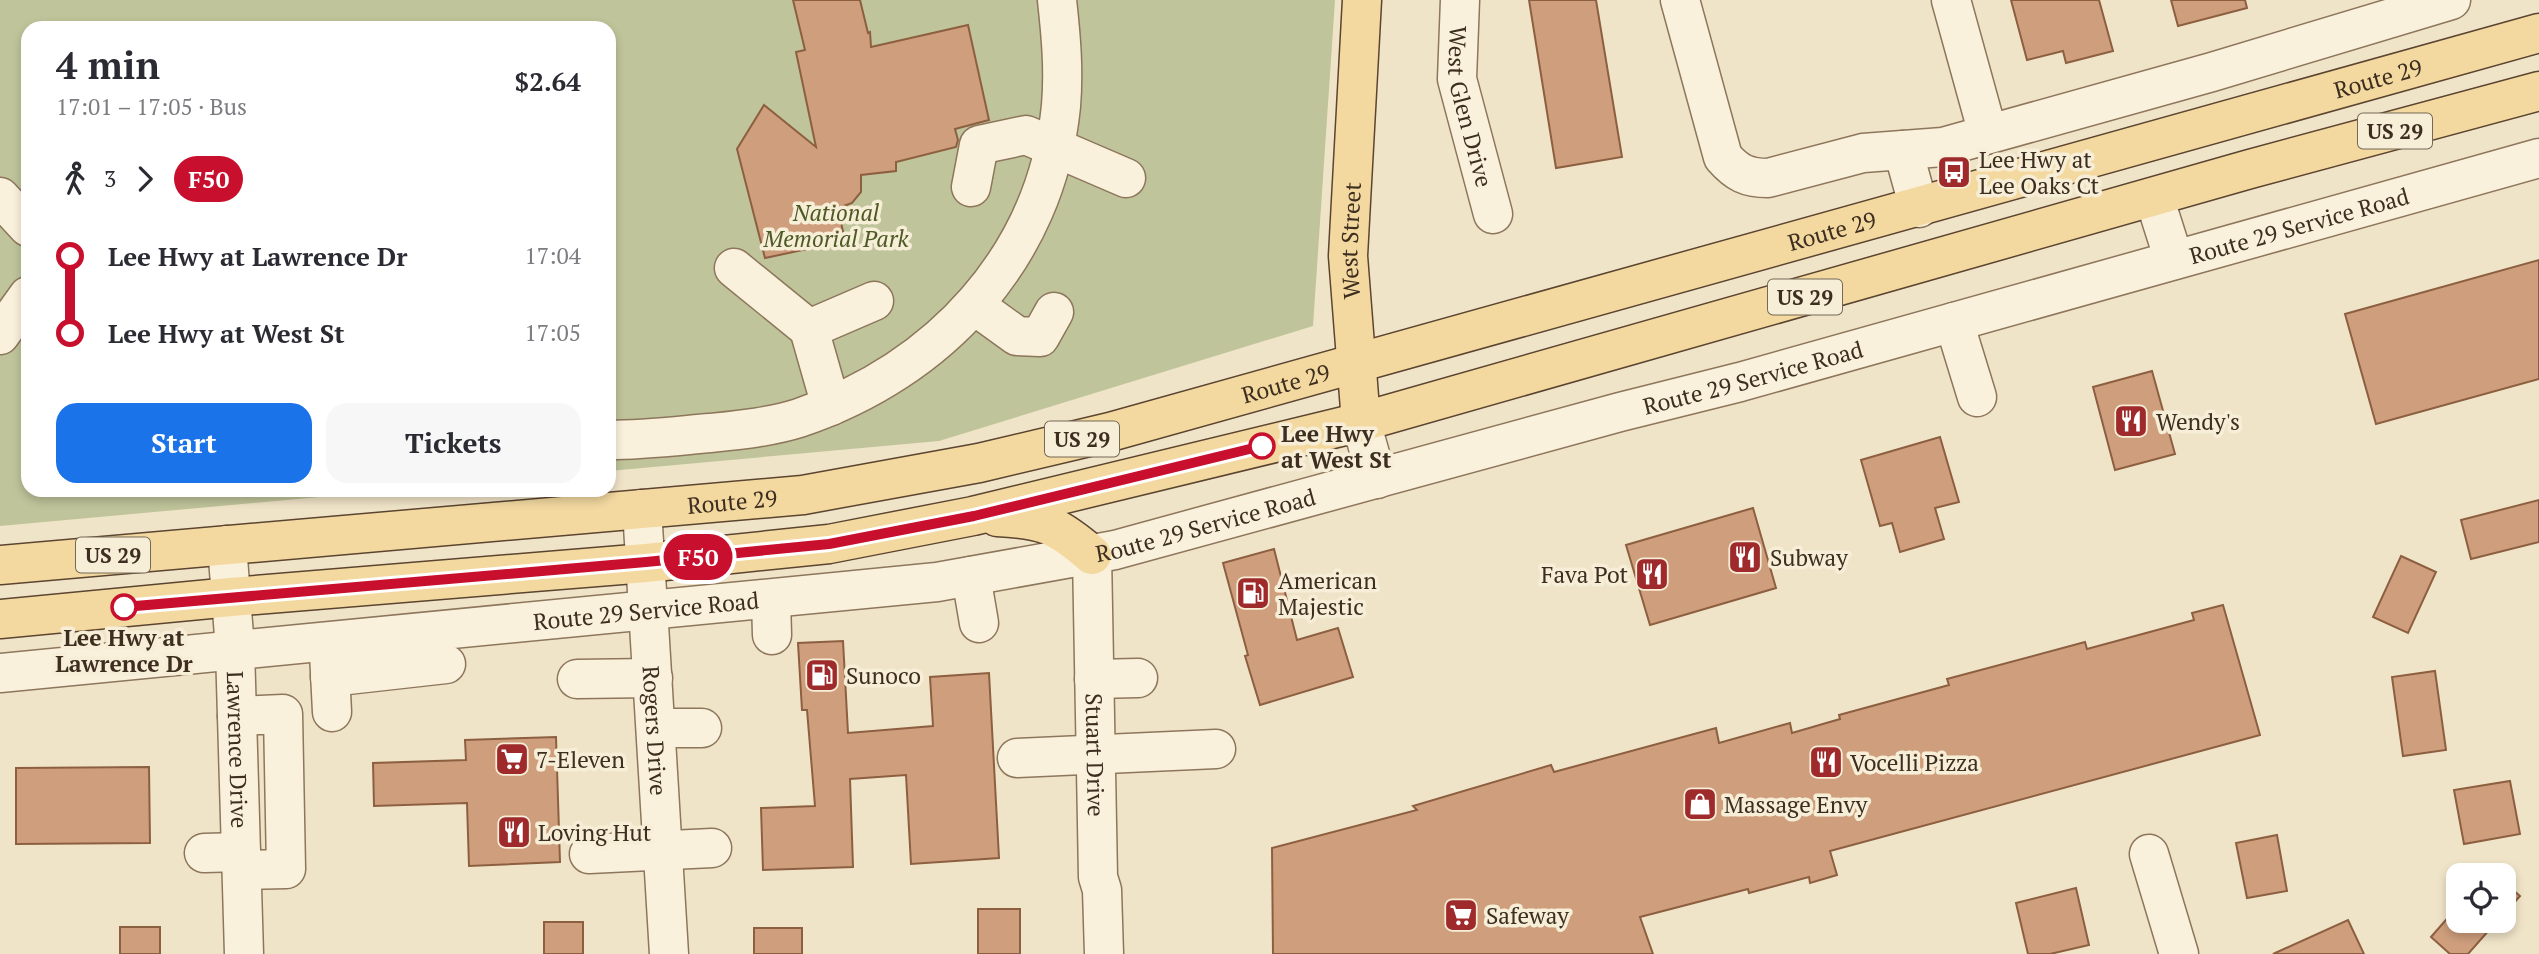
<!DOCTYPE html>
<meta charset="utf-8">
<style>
body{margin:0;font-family:"PT Serif",serif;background:#f7f7f7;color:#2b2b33;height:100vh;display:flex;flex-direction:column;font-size:26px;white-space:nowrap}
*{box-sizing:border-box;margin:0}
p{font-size:23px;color:#7c7c81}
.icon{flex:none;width:38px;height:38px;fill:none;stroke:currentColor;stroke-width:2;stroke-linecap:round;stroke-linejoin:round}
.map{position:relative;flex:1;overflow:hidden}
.side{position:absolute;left:21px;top:21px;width:595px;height:476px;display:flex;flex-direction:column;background:#fff;border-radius:21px;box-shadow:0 4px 10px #0003}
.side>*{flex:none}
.badge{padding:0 14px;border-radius:23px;font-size:24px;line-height:46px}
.controls{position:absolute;left:2446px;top:863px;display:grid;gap:14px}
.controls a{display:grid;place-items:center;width:70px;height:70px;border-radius:14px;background:#fff;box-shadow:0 4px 10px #0003;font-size:35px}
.map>.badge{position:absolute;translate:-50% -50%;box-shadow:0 0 0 4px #fff}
.legs{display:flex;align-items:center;gap:10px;height:77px;padding:0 35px;font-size:23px}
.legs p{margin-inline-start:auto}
.head{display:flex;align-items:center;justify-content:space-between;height:119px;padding:0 35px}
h1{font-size:38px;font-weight:800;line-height:52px}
.button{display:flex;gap:14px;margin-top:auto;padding:14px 35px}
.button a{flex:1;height:80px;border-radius:21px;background:#1a73e8;color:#fff;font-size:28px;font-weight:800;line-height:80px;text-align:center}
.button a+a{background:#f7f7f7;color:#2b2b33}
ul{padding:0 35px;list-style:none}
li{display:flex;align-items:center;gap:24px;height:77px;font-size:26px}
li i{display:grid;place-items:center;width:10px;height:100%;margin:0 9px;background:currentColor}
li i::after{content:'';width:18px;height:18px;margin:-9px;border:5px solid;border-radius:50%;background:#fff}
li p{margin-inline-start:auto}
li:first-child i{background:linear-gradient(#0000 50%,currentColor 0)}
li:last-child i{background:linear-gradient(currentColor 50%,#0000 0)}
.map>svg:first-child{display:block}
.cemetery{fill:#bfc49a}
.building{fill:#cf9f7d;stroke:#8d5f41;stroke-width:2}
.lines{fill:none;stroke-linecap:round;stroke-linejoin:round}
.minor-casing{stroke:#8d765c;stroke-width:41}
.major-casing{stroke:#5b4430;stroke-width:41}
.minor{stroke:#faf1dc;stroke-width:38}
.major{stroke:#f3d9a0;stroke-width:38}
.line-1-casing{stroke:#fff;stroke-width:16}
.line-1{stroke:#c8102e;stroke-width:10}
.stop-1-dot{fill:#fff;stroke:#c8102e;stroke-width:3.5}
.labels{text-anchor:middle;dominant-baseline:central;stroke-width:7;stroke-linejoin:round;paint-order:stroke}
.shield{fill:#f7eed8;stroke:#756857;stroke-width:2}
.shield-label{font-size:21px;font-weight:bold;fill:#3d2e20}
.street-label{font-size:23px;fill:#3d2e20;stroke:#f7eed8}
.poi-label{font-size:23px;fill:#3d2e20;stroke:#f7eed8;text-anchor:start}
.park-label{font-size:23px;font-style:italic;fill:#4d5a26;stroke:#f7eed8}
.stop-label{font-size:23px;font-weight:bold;fill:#3d2e20;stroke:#f7eed8;text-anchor:start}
</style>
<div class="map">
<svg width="2539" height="954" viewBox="0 0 2539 954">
<rect width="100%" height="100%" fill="#f0e4c8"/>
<!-- cemetery -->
<path class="cemetery" d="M0 0H1335L1313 326 939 441 609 471V28H28V490H397L0 526Z"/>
<!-- building -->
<g class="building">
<path d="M793 0H860L868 33 870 32 871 47 968 25 989 120 955 129 958 140 956 147 896 162V171L861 175V192L852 203 838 208 845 241 765 258 737 149 764 105 816 147 796 52 805 50Z"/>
<path d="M1529 0H1596L1622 157 1556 168Z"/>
<path d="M2011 0H2099L2113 51 2066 63 2063 51 2027 60Z"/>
<path d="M2171 0H2245L2247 8 2178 26Z"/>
<path d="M2539 260V379L2376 424 2345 314Z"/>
<path d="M2152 371 2175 454 2115 470 2093 387Z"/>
<path d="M1940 437 1959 502 1935 508 1944 539 1900 552 1892 523 1880 526 1861 460Z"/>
<path d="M2539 500V542L2471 559 2461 520Z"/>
<path d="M1753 508 1776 588 1650 625 1626 545Z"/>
<path d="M1274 549 1297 640 1338 628 1353 677 1260 705 1245 656 1248 655 1223 563Z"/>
<path d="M2401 556 2436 572 2408 633 2373 617Z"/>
<path d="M2223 605 2260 735 1830 851 1837 875 1810 883 1809 877 1749 893 1748 889 1640 917 1653 954H1273L1272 848 1417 810 1413 806 1551 765 1554 772 1716 728 1719 743 1790 723 1792 733 1840 719 1839 715 1949 685 1947 679 2085 642 2087 649 2194 620 2192 613Z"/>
<path d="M843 641 848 733 933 726 930 677 989 673 999 858 911 864 906 775 850 779 853 867 763 870 761 808 815 806 807 710H802L798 643Z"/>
<path d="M2435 671 2446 750 2403 756 2392 677Z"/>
<path d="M556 737 560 862 469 866 467 803 374 806 373 763 466 760 465 740Z"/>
<path d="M149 767 150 843 16 844V768Z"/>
<path d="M2510 781 2520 834 2464 844 2454 790Z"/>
<path d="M2277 835 2287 891 2247 898 2236 843Z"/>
<path d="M2504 882 2520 896 2504 914Z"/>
<path d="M2076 888 2089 945 2050 954H2028L2016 903Z"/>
<path d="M2459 905V920H2498L2468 954H2450L2431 937Z"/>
<rect x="978" y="909" width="42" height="45"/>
<path d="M2348 920 2364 954H2273Z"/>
<rect x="544" y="922" width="39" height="32"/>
<rect x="120" y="927" width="40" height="27"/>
<rect x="754" y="928" width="48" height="26"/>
</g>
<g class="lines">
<!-- minor casing -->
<g class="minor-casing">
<g id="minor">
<path id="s1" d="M1460 0 1457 79 1493 214"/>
<path d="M1680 0 1723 157C1737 173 1747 178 1768 178L1863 153 1943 147 2212 72 2451 0"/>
<path d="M1951 0 1988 134"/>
<path d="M1903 150 1919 208"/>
<path d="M971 187 979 145 1026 135 1126 178"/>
<path d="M0 197 28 227"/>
<path d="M2154 197 2174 260"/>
<path d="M734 268 809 329 831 406"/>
<path d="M974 305 1017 336 1040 337 1054 312"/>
<path d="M1954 322 1977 397"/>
<path d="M809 329 874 301"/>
<path d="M0 335 28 296"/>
<path d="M1361 422 1377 479"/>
<path d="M609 440C643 440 676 436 710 433 739 430 771 427 799 418 939 371 1046 257 1061 106 1064 70 1061 36 1057 0"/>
<path id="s2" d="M642 509 669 954"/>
<path id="s3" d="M227 545 235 649 244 954"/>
<path id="s4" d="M1092 555 1098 877 1102 890 1104 954"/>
<path d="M971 576 979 623"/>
<path d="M771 599 772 635"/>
<path d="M329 653 332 712"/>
<path id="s5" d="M0 673 937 582 1115 550 1620 412 1740 382 2539 158"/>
<path d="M330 677 446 664"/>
<path d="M577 679 653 678"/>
<path d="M1094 679 1138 678"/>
<path d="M237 716 283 714 286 869 242 870"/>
<path d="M656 728H702"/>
<path d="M1017 758 1216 749"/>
<path d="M204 853 241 852"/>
<path d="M589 854 712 848"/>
<path d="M2149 854 2179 954"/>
</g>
</g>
<!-- major casing -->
<g class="major-casing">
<g id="major">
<path id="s6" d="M1361 422 1348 256 1362 0"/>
<path d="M997 517C1043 519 1056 524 1092 555"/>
<path id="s7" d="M0 565 803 495 979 463 1110 432 2539 33"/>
<path d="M0 619 231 597 646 563 829 544 973 516 1361 422 2250 169 2539 91"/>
</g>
</g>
<!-- minor -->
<use href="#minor" class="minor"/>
<!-- major -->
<use href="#major" class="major"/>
</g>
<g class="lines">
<!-- line-1 casing -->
<g class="line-1-casing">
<path id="line-1" d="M124 607 646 562 829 544 974 516 1262 446"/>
</g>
<!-- line-1 -->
<use href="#line-1" class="line-1"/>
</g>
<!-- icons -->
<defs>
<g id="bus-square" transform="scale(1.75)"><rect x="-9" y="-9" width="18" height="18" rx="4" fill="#9e2a2b" stroke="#f7eed8"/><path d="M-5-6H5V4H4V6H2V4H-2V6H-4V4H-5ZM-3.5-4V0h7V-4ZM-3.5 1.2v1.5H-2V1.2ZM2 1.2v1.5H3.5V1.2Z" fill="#fff"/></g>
<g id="restaurant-square" transform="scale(1.75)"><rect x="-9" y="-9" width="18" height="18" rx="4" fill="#9e2a2b" stroke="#f7eed8"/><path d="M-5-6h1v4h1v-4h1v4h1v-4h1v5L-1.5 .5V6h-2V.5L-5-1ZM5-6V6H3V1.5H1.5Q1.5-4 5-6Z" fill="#fff"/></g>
<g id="fuel-square" transform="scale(1.75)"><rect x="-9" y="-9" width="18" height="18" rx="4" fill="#9e2a2b" stroke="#f7eed8"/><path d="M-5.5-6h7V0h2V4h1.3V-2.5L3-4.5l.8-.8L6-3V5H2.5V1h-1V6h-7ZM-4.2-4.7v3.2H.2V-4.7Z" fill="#fff"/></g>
<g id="supermarket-square" transform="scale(1.75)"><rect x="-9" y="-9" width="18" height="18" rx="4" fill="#9e2a2b" stroke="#f7eed8"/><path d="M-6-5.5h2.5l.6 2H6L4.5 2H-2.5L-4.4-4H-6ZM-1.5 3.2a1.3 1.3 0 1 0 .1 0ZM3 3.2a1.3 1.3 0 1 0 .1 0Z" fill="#fff"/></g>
<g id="shop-square" transform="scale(1.75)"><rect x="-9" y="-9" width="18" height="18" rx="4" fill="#9e2a2b" stroke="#f7eed8"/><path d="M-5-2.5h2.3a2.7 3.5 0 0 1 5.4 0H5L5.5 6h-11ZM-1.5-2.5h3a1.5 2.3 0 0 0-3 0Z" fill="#fff"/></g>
</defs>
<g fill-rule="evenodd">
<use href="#bus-square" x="1954" y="172"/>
<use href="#restaurant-square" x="2131" y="421"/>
<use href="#restaurant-square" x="1745" y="557"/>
<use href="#restaurant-square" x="1652" y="574"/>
<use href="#fuel-square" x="1253" y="593"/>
<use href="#fuel-square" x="822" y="675"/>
<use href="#supermarket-square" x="512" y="759"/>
<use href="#restaurant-square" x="1826" y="762"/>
<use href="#shop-square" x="1700" y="804"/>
<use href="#restaurant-square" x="514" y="832"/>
<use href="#supermarket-square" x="1461" y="915"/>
</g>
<!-- markers -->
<g class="stop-1-dot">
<circle cx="1262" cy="446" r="12"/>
<circle cx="124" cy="607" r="12"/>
</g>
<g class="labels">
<!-- shield labels -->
<g class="shield">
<rect x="2358" y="113.5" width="74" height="35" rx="5"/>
<rect x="1768" y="279.5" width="74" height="35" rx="5"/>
<rect x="1045" y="421.5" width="74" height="35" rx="5"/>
<rect x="76" y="537.5" width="74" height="35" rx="5"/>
</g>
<g class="shield-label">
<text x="2395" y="131">US 29</text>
<text x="1805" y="297">US 29</text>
<text x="1082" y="439">US 29</text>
<text x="113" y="555">US 29</text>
</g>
<!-- street labels -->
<g class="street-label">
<text stroke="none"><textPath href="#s7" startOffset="2436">Route 29</textPath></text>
<text stroke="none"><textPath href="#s1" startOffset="108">West Glen Drive</textPath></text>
<text stroke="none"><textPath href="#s5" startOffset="2350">Route 29 Service Road</textPath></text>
<text stroke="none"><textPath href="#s7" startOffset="1869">Route 29</textPath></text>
<text stroke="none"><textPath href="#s6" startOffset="182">West Street</textPath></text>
<text stroke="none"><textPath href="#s5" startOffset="1783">Route 29 Service Road</textPath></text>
<text stroke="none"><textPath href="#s7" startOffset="1302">Route 29</textPath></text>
<text stroke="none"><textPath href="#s7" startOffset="735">Route 29</textPath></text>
<text stroke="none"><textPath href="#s5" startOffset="1216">Route 29 Service Road</textPath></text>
<text stroke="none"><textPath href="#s5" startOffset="649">Route 29 Service Road</textPath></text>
<text stroke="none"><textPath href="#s2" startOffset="222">Rogers Drive</textPath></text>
<text stroke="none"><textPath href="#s3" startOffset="205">Lawrence Drive</textPath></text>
<text stroke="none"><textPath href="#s4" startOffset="200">Stuart Drive</textPath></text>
</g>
<!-- poi labels -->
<g class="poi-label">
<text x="1979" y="159">Lee Hwy at<tspan x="1979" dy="26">Lee Oaks Ct</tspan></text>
<text x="2156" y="421">Wendy's</text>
<text x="1770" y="557">Subway</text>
<text x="1628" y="574" text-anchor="end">Fava Pot</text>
<text x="1278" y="580">American<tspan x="1278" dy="26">Majestic</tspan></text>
<text x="846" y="675">Sunoco</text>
<text x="536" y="759">7-Eleven</text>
<text x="1850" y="762">Vocelli Pizza</text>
<text x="1724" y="804">Massage Envy</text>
<text x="538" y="832">Loving Hut</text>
<text x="1486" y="915">Safeway</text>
</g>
<!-- park labels -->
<g class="park-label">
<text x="836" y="212">National<tspan x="836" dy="26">Memorial Park</tspan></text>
</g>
<!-- stop labels -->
<g class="stop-label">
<text x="1281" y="433">Lee Hwy<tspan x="1281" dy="26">at West St</tspan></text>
<text x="124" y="637" text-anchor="middle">Lee Hwy at<tspan x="124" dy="26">Lawrence Dr</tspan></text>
</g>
</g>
</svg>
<div class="controls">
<a><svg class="icon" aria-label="locate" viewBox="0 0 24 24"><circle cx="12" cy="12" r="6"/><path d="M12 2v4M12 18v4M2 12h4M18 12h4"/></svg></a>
</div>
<b class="badge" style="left:698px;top:557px;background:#c8102e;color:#fff">F50</b>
<section class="side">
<div class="head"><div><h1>4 min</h1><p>17:01 – 17:05 · Bus</p></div><b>$2.64</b></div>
<div class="legs"><svg class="icon" aria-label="walk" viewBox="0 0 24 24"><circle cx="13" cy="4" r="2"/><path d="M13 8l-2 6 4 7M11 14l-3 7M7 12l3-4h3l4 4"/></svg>3<svg class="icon" aria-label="forward" viewBox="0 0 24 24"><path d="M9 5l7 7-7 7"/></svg><b class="badge" style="background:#c8102e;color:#fff">F50</b></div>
<ul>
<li><i style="color:#c8102e"></i><b>Lee Hwy at Lawrence Dr</b><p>17:04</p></li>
<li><i style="color:#c8102e"></i><b>Lee Hwy at West St</b><p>17:05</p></li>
</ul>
<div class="button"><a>Start</a><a>Tickets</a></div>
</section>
</div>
